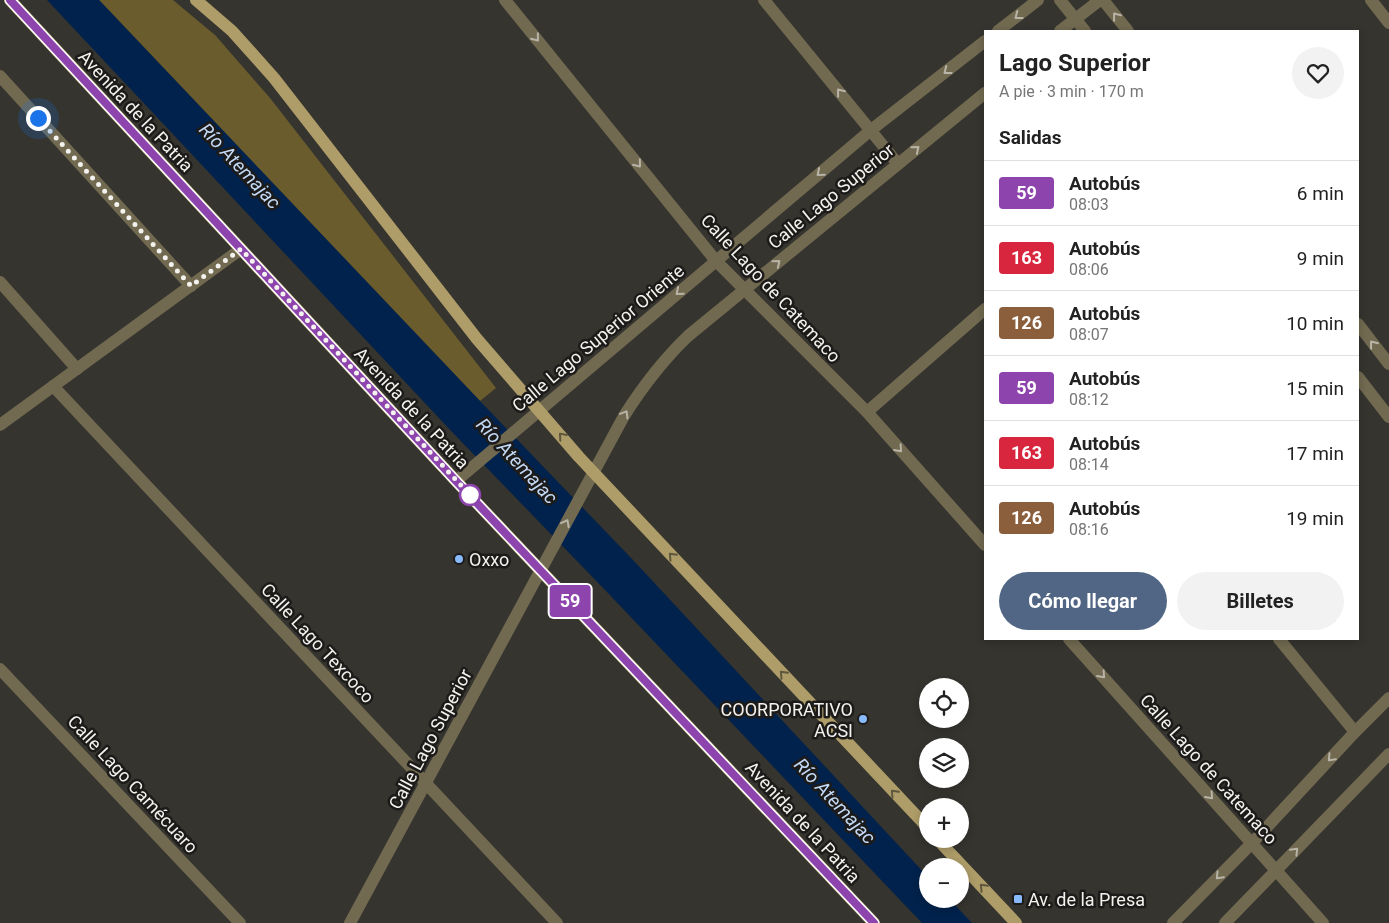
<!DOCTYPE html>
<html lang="es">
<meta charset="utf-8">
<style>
body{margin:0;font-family:Roboto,sans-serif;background:#f2f2f2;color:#222;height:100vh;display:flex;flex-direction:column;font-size:19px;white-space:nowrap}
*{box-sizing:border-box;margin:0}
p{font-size:16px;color:#767676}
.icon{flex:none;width:28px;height:28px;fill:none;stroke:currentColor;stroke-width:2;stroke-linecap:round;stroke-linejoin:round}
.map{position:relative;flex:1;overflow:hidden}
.panel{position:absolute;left:984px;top:30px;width:375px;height:610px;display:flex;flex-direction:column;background:#fff;border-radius:0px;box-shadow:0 2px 8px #0003}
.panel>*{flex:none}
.badge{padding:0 10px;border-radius:4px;font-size:18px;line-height:32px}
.buttons{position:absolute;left:919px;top:678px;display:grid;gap:10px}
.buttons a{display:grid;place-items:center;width:50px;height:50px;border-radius:50%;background:#fff;box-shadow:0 2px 8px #0003;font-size:25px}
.you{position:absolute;width:25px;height:25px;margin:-12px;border:4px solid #fff;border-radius:50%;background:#1a73e8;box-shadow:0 0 0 8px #1a73e833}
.map>.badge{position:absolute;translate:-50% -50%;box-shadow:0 0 0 2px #fff}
h2{padding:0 15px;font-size:19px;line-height:45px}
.round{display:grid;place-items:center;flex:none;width:52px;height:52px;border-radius:26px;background:#f2f2f2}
.head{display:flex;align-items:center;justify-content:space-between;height:85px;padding:0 15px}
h1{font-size:24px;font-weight:700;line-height:38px}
.primary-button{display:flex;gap:10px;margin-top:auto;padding:10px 15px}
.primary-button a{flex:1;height:58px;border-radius:30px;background:#506684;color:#fff;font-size:20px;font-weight:700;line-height:58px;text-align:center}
.primary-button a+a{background:#f2f2f2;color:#222}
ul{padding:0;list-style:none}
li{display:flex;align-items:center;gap:15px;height:65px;padding:0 15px;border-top:1px solid #e0e0e0}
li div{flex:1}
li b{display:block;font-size:19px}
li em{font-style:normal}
li .badge{min-width:55px;font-weight:700;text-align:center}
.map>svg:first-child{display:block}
.green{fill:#6b5c2e}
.water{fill:#01224c}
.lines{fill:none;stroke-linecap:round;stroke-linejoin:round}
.street{stroke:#716950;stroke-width:12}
.primary{stroke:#ae9d68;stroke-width:12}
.oneway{stroke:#b8b4a7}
.oneway2{stroke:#5e563d}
.line-casing{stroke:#fff;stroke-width:11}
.line{stroke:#8e44ad;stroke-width:8}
.walk{stroke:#f3f2ef;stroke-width:5;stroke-dasharray:0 9}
.stop-dot{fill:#fff;stroke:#8e44ad;stroke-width:2.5}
.poi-dot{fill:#89bafc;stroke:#1c1b19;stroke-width:2}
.labels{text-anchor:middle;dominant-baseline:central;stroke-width:5;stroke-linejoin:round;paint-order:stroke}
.street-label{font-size:18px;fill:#f3f2ef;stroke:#1c1b19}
.poi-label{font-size:18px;fill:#f3f2ef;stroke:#1c1b19;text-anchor:start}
.water-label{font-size:19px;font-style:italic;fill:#c3d9f6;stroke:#1c1b19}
</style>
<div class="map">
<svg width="1389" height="923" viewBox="0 0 1389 923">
<rect width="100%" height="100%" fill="#35342f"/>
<!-- green -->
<path class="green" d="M99 0H173L215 35 270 98 496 388 480 401Z"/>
<!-- water -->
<path class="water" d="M47 0H99L480 401 633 560 927 876 928 899H949L972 923H922L607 592 454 434Z"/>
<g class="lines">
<!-- street -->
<g class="street">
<path d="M505 0 716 261 867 412 985 545"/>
<path d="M764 0 898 164"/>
<path d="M1060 0 1085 31"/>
<path d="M1103 0 1128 31"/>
<path d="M1371 0 1389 23"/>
<path d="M998 31 1038 0"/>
<path d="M1060 31 1100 0"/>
<path d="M0 76 191 286"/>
<path d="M0 282 77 369"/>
<path d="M1358 324 1389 364"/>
<path d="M1358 377 1389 417"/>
<path d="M53 386 557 923"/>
<path d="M867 412 985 309"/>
<path d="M0 425 241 249"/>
<path d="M456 481 871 130 985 41"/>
<path d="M1069 639 1323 923"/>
<path d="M1279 639 1355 732"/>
<path d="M0 669 240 923"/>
<path d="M350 923 624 416C643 386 663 360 688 336L985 93"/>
<path d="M1173 923 1252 843 1355 732 1389 698"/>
<path d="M1225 923 1389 754"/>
</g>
<!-- primary -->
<g class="primary">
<path d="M10 0 456 481 874 923"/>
<path d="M196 0 232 31 274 78 477 339 579 457 928 828"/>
<path d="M937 839 1016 923"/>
</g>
</g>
<!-- one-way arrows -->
<defs><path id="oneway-chevron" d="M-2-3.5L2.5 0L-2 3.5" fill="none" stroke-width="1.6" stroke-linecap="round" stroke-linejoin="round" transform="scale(1.25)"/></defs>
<g class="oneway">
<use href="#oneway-chevron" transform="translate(1018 16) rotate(142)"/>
<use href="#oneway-chevron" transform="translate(1116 16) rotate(-128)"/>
<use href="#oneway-chevron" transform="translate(536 38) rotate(51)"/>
<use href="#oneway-chevron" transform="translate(947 71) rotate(142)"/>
<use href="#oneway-chevron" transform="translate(840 92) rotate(-129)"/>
<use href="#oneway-chevron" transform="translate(916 149) rotate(-39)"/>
<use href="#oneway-chevron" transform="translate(638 164) rotate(51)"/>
<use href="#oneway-chevron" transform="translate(820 173) rotate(140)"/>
<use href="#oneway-chevron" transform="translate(777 263) rotate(-39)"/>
<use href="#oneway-chevron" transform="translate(679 292) rotate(140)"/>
<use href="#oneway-chevron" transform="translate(1373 344) rotate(-128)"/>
<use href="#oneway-chevron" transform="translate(625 414) rotate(-59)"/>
<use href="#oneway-chevron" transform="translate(899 449) rotate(48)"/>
<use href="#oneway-chevron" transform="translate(566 523) rotate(-62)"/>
<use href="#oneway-chevron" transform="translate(1102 675) rotate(48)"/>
<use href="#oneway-chevron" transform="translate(1331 758) rotate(133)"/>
<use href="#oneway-chevron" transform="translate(1210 796) rotate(48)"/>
<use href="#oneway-chevron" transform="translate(1295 851) rotate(-46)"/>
<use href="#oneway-chevron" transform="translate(1219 876) rotate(134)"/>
</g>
<g class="oneway2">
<use href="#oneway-chevron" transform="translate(562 436) rotate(-131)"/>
<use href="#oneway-chevron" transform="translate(672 556) rotate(-133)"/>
<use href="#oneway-chevron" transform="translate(783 674) rotate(-133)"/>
<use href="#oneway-chevron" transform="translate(894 793) rotate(-133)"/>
<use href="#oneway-chevron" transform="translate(983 887) rotate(-133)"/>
</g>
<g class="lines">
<!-- line casing -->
<g class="line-casing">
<path id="line" d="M10 0 456 481 874 923"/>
</g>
<!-- line -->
<use href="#line" class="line"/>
<!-- walk -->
<path class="walk" d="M38 118 191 286 241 249 470 495"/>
</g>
<!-- markers -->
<circle class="stop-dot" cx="470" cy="495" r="10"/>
<g class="poi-dot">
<circle cx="459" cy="559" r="5"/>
<circle cx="863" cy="719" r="5"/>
<rect x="1013" y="894" width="10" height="10" rx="2.5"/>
</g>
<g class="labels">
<!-- street labels -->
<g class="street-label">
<text transform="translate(136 111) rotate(47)">Avenida de la Patria</text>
<text transform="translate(831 196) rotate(-39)">Calle Lago Superior</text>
<text transform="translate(771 288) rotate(47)">Calle Lago de Catemaco</text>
<text transform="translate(598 338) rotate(-40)">Calle Lago Superior Oriente</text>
<text transform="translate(412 408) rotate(47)">Avenida de la Patria</text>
<text transform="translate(318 643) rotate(47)">Calle Lago Texcoco</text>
<text transform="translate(430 739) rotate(-62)">Calle Lago Superior</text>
<text transform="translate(1209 769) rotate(48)">Calle Lago de Catemaco</text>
<text transform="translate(133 784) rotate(47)">Calle Lago Camécuaro</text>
<text transform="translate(803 822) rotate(47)">Avenida de la Patria</text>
</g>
<!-- poi labels -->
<g class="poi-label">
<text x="469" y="559">Oxxo</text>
<text x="853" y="709" text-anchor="end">COORPORATIVO<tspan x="853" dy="21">ACSI</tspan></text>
<text x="1028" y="899">Av. de la Presa</text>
</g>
<!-- water labels -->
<g class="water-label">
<text transform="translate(240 166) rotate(47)">Río Atemajac</text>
<text transform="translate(517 461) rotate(47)">Río Atemajac</text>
<text transform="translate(835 801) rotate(47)">Río Atemajac</text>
</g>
</g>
</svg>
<div class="buttons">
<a><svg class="icon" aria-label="locate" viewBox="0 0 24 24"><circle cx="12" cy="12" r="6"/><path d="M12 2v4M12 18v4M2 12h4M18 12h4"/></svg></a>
<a><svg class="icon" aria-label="layers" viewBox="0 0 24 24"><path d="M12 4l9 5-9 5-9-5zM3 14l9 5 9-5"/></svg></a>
<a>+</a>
<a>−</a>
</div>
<div class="you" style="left:38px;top:118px"></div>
<b class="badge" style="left:570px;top:601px;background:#8e44ad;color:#fff">59</b>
<section class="panel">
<div class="head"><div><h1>Lago Superior</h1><p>A pie · 3 min · 170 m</p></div><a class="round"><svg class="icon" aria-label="heart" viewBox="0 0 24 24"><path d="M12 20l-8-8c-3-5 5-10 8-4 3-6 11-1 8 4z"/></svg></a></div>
<h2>Salidas</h2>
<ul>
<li><span class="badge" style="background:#8e44ad;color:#fff">59</span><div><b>Autobús</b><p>08:03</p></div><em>6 min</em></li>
<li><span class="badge" style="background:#d7263d;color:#fff">163</span><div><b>Autobús</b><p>08:06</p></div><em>9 min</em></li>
<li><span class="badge" style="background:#8b5e3c;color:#fff">126</span><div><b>Autobús</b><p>08:07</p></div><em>10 min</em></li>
<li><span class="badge" style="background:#8e44ad;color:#fff">59</span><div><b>Autobús</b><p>08:12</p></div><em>15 min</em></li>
<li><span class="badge" style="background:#d7263d;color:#fff">163</span><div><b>Autobús</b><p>08:14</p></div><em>17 min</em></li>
<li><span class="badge" style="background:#8b5e3c;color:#fff">126</span><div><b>Autobús</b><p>08:16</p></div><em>19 min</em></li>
</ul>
<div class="primary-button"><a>Cómo llegar</a><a>Billetes</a></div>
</section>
</div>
